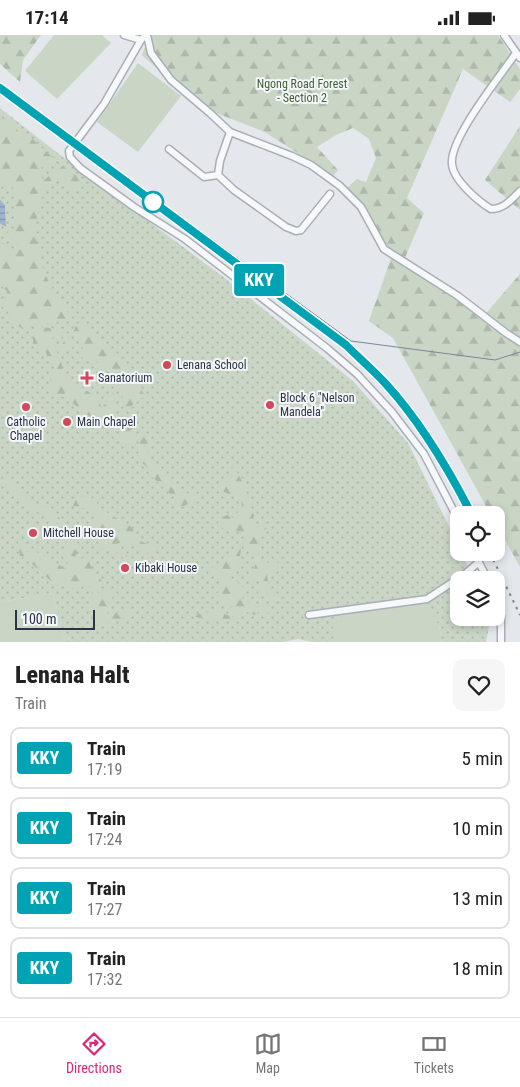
<!DOCTYPE html>
<style>
body{margin:0;font-family:"Roboto Condensed",sans-serif;background:#f6f6f6;color:#222;height:100vh;display:flex;flex-direction:column;font-size:19px;white-space:nowrap}
*{box-sizing:border-box;margin:0}
p{font-size:16px;color:#767676}
.icon{flex:none;width:28px;height:28px;fill:none;stroke:currentColor;stroke-width:2;stroke-linecap:round;stroke-linejoin:round}
.map{position:relative;height:607px;overflow:hidden}
.drawer{display:flex;flex-direction:column;background:#fff;flex:1}
.drawer>*{flex:none}
.badge{padding:0 10px;border-radius:4px;font-size:18px;line-height:32px}
.tools{position:absolute;left:450px;top:471px;display:grid;gap:10px}
.tools a{display:grid;place-items:center;width:55px;height:55px;border-radius:10px;background:#fff;box-shadow:0 2px 8px #0003;font-size:25px}
.scale{position:absolute;left:15px;bottom:12px;width:80px;box-sizing:border-box;padding-left:5px;border:2px solid #2b3445;border-top:0;font-size:14px;line-height:18px;white-space:nowrap;color:#2b3445;-webkit-text-stroke:4px #f4f6f9;paint-order:stroke}
.map>.badge{position:absolute;translate:-50% -50%;box-shadow:0 0 0 2px #fff}
.round{display:grid;place-items:center;flex:none;width:52px;height:52px;border-radius:10px;background:#f6f6f6}
.summary{display:flex;align-items:center;justify-content:space-between;height:85px;padding:0 15px}
h1{font-size:24px;font-weight:800;line-height:38px}
ul{padding:0;list-style:none}
li{display:flex;align-items:center;gap:15px;height:62px;margin:0 10px 8px;padding:0 5px;border:2px solid #e0e0e0;border-radius:10px}
li div{flex:1}
li b{display:block;font-size:19px}
li em{font-style:normal}
li .badge{min-width:55px;font-weight:700;text-align:center}
.status{display:flex;justify-content:space-between;align-items:center;height:35px;padding:0 25px;background:#fff;direction:ltr}
.status svg{height:14px;fill:currentColor}
.dock{display:flex;justify-content:space-around;align-items:center;height:70px;border-top:1px solid #e0e0e0;background:#fff;font-size:14px;color:#767676}
.dock a{display:grid;justify-items:center;gap:2px}
.dock .on{color:#db2777}
.map>svg:first-child{display:block}
.green{fill:url(#green-dots)}
.forest{fill:url(#forest-firs)}
.pitch{fill:#c9d6c5}
.water{fill:url(#water-rules)}
.lines{fill:none;stroke-linecap:round;stroke-linejoin:round}
.street-casing{stroke:#a9aeb7;stroke-width:9}
.street{stroke:#f7f8fa;stroke-width:6}
.tram{stroke:#7d8696;stroke-width:1}
.rail{stroke:#7d8696;stroke-width:2;stroke-dasharray:2.5 5;stroke-linecap:butt}
.line-casing{stroke:#fff;stroke-width:11}
.line{stroke:#00a3b4;stroke-width:8}
.stop-dot{fill:#fff;stroke:#00a3b4;stroke-width:2.5}
.poi-dot{fill:#d1495b;stroke:#f4f6f9;stroke-width:2}
.labels{text-anchor:middle;dominant-baseline:central;stroke-width:4;stroke-linejoin:round;paint-order:stroke}
.park-label{font-size:12px;fill:#3f6138;stroke:#f4f6f9}
.poi-label{font-size:12px;fill:#2b3445;stroke:#f4f6f9;text-anchor:start}
</style>
<div class="status"><b>17:14</b><svg viewBox="0 0 49 12"><path d="M0 12V9h3v3zM5 12V6h3v6zM10 12V3h3v9zM15 12V0h3v12zM26 1h20v11H26zM47 4h2v5h-2z"/></svg></div>
<div class="map">
<svg width="520" height="607" viewBox="0 0 520 607">
<defs>
<pattern id="green-dots" width="8" height="8" patternUnits="userSpaceOnUse" patternTransform="scale(1.25)"><rect width="8" height="8" fill="#c9d6c5"/><path d="M2 2h.1M6 6h.1" fill="none" stroke="#adb8ab" stroke-width="1.8" stroke-linecap="round"/></pattern>
<pattern id="forest-firs" width="22" height="20" patternUnits="userSpaceOnUse" patternTransform="scale(1.25)"><rect width="22" height="20" fill="#c9d6c5"/><path d="M5 1l3.5 6h-7zM16 11l3.5 6h-7z" fill="#adb8ab"/></pattern>
<pattern id="water-rules" width="6" height="5" patternUnits="userSpaceOnUse" patternTransform="scale(1.25)"><rect width="6" height="5" fill="#9fb4cc"/><path d="M0 2.5h6" fill="none" stroke="#8293a7"/></pattern>
</defs>
<rect width="100%" height="100%" fill="#e4e7ec"/>
<!-- green -->
<path class="green" d="M0 73 64 123 226 244 353 346 408 408 459 512V518H461L475 545H459V582L486 583 489 591 486 607H442L439 590 333 591V607H312L298 604 283 607H65L53 558 0 567V189L6 190 5 170 0 165Z"/>
<!-- forest -->
<g class="forest">
<path d="M0 0H41L23 25 20 47 0 29Z"/>
<path d="M150 0H498L520 34V54L510 67 463 34 407 163 424 178 405 223 481 284 520 239V532L496 489V480H491L393 303 369 286 391 223 365 172 347 153 357 144 366 147 376 123 369 104 353 93 336 100 317 112 338 135 333 141 265 97 198 71 142 20Z"/>
<path d="M0 80 14 91 23 102 32 103C38 111 47 116 54 124L46 133 39 132 43 146C49 140 57 136 64 130L78 141 86 151 67 155 56 141C45 151 40 164 38 178 31 219 48 252 73 284L54 288H41L22 293 12 288 7 275 0 270V265L12 262 0 249V206L13 214 19 210 6 198 14 196C13 181 17 168 14 153L5 151 0 152Z"/>
<path d="M520 91V175L485 145Z"/>
<path d="M76 290H84L126 329 145 361 127 374 122 364 124 355 111 350 113 341 116 339 110 332H106V338H99L95 330 98 326 94 325 85 326 80 320 85 316 73 298Z"/>
<path d="M40 292C56 294 67 291 75 309L70 315 60 319 62 309 66 304 56 299 51 305 61 325 63 338 68 345 78 350 93 360 102 372 109 365 111 358H113L116 373 111 393 103 392 66 363 52 359 50 341 55 331 50 327 45 316 33 310V299Z"/>
<path d="M127 379 135 387 130 396 134 401V409L127 414 121 408 122 397Z"/>
<path d="M144 399 149 404 148 425 164 435 176 449 187 458 198 463 196 470 188 469 179 473 174 462 151 441 149 434 141 427 138 421 140 404Z"/>
<path d="M232 431C245 446 248 463 254 481L249 487 267 493 258 499V507L260 510 258 516 261 525 268 528 278 527V533L267 540 269 554 278 565 269 566 268 559 263 554 258 562 255 564 262 546 257 545 254 550 250 544 256 528 255 516 246 513 247 504 239 496 222 493 217 485 227 480 233 483 242 473 241 463 232 461 217 453 232 444Z"/>
<path d="M0 435 37 471 49 472C51 475 54 478 57 481 64 488 73 489 77 500 79 507 75 512 78 519L75 520 80 526 85 521 91 523 90 529 96 540 103 547 97 552 98 558 108 555 113 562 108 567V577L105 583 125 574H134C119 587 111 591 91 588L92 553 84 551 74 554 52 547 30 527 27 522 20 523 18 504 26 505 25 511 26 517 35 516 66 534 70 531 62 521 69 503 67 493 28 472 6 448Z"/>
<path d="M77 461 98 464 96 471 133 493C136 507 146 509 159 512L155 517 147 518 131 509 118 508 116 513C126 522 137 524 145 535L135 532 109 511 96 517C101 505 98 495 86 491L101 485 88 474 73 471Z"/>
<path d="M240 506 244 508C239 517 241 523 238 529 235 535 232 536 231 544L238 546V552H246L245 558 241 565 247 564 249 569 271 573 266 581 260 576 254 580 248 577 242 579 238 587 194 582 197 579 216 576 233 582 236 578 227 579 237 566 230 565 228 571 219 568 216 560 224 549 218 539 208 538 210 534 227 522Z"/>
</g>
<!-- pitch -->
<g class="pitch">
<path d="M54 0H102L111 8 57 64 25 36Z"/>
<path d="M138 28 181 61 138 117 97 87Z"/>
<path d="M53 558 65 607H0V567Z"/>
<path d="M410 562 424 569 439 590 442 607H333V591L350 574Z"/>
</g>
<!-- water -->
<path class="water" d="M0 165 5 170 6 191 0 189Z"/>
<g class="lines">
<!-- street casing -->
<g class="street-casing">
<g id="street">
<path d="M124 0 141 5 143 3"/>
<path d="M147 0 151 18 171 45 211 79 230 97 292 121 311 130 340 151 361 172 384 214 458 261 506 298 520 307"/>
<path d="M504 0 520 23"/>
<path d="M141 5 104 69 69 116 70 122 80 133 134 172 185 204 328 314 357 339 392 377 424 419 459 486"/>
<path d="M516 18C501 40 449 104 452 129 453 145 479 167 491 174 504 174 512 164 520 156"/>
<path d="M230 97 220 126 218 140 234 155 286 192 296 196 301 195 330 159"/>
<path d="M169 114 204 142 218 140"/>
<path d="M474 518 488 545"/>
<path d="M496 563 501 581V607"/>
<path d="M309 580 427 564 465 539 479 527"/>
</g>
</g>
<!-- street -->
<use href="#street" class="street"/>
<!-- tram -->
<path class="tram" d="M94 124 120 137 351 306 495 325 520 317"/>
<!-- rail -->
<g class="rail">
<path d="M0 53 346 310C359 323 373 335 385 348 421 387 448 433 472 480"/>
<path d="M490 518 520 580"/>
</g>
</g>
<g class="lines">
<!-- line casing -->
<g class="line-casing">
<path id="line" d="M0 53 346 310C359 323 373 335 385 348 421 387 448 433 472 480"/>
</g>
<!-- line -->
<use href="#line" class="line"/>
</g>
<!-- markers -->
<circle class="stop-dot" cx="153" cy="167" r="10"/>
<g class="poi-dot">
<circle cx="167" cy="330" r="5"/>
<path d="M84.5 335.5h5v5h5v5h-5v5h-5v-5h-5v-5h5z"/>
<circle cx="270" cy="370" r="5"/>
<circle cx="26" cy="372" r="5"/>
<circle cx="67" cy="387" r="5"/>
<circle cx="33" cy="498" r="5"/>
<circle cx="125" cy="533" r="5"/>
</g>
<g class="labels">
<!-- park labels -->
<g class="park-label">
<text x="302" y="49">Ngong Road Forest<tspan x="302" dy="14">- Section 2</tspan></text>
</g>
<!-- poi labels -->
<g class="poi-label">
<text x="177" y="330">Lenana School</text>
<text x="98" y="343">Sanatorium</text>
<text x="280" y="363">Block 6 "Nelson<tspan x="280" dy="14">Mandela"</tspan></text>
<text x="26" y="387" text-anchor="middle">Catholic<tspan x="26" dy="14">Chapel</tspan></text>
<text x="77" y="387">Main Chapel</text>
<text x="43" y="498">Mitchell House</text>
<text x="135" y="533">Kibaki House</text>
</g>
</g>
</svg>
<div class="tools">
<a><svg class="icon" aria-label="locate" viewBox="0 0 24 24"><circle cx="12" cy="12" r="6"/><path d="M12 2v4M12 18v4M2 12h4M18 12h4"/></svg></a>
<a><svg class="icon" aria-label="layers" viewBox="0 0 24 24"><path d="M12 4l9 5-9 5-9-5zM3 14l9 5 9-5"/></svg></a>
</div>
<div class="scale">100 m</div>
<b class="badge" style="left:259px;top:245px;background:#00a3b4;color:#fff">KKY</b>
</div>
<section class="drawer">
<div class="summary"><div><h1>Lenana Halt</h1><p>Train</p></div><a class="round"><svg class="icon" aria-label="heart" viewBox="0 0 24 24"><path d="M12 20l-8-8c-3-5 5-10 8-4 3-6 11-1 8 4z"/></svg></a></div>
<ul>
<li><span class="badge" style="background:#00a3b4;color:#fff">KKY</span><div><b>Train</b><p>17:19</p></div><em>5 min</em></li>
<li><span class="badge" style="background:#00a3b4;color:#fff">KKY</span><div><b>Train</b><p>17:24</p></div><em>10 min</em></li>
<li><span class="badge" style="background:#00a3b4;color:#fff">KKY</span><div><b>Train</b><p>17:27</p></div><em>13 min</em></li>
<li><span class="badge" style="background:#00a3b4;color:#fff">KKY</span><div><b>Train</b><p>17:32</p></div><em>18 min</em></li>
</ul>
</section>
<nav class="dock">
<a class="on"><svg class="icon" aria-label="directions" viewBox="0 0 24 24"><path d="M12 3l9 9-9 9-9-9zM9 14v-3h6M13 9l2 2-2 2"/></svg>Directions</a>
<a><svg class="icon" aria-label="map" viewBox="0 0 24 24"><path d="M3 6l6-2 6 2 6-2v14l-6 2-6-2-6 2zM9 4v14M15 6v14"/></svg>Map</a>
<a><svg class="icon" aria-label="tickets" viewBox="0 0 24 24"><path d="M3 7h18v10H3zM15 7v10"/></svg>Tickets</a>
</nav>
